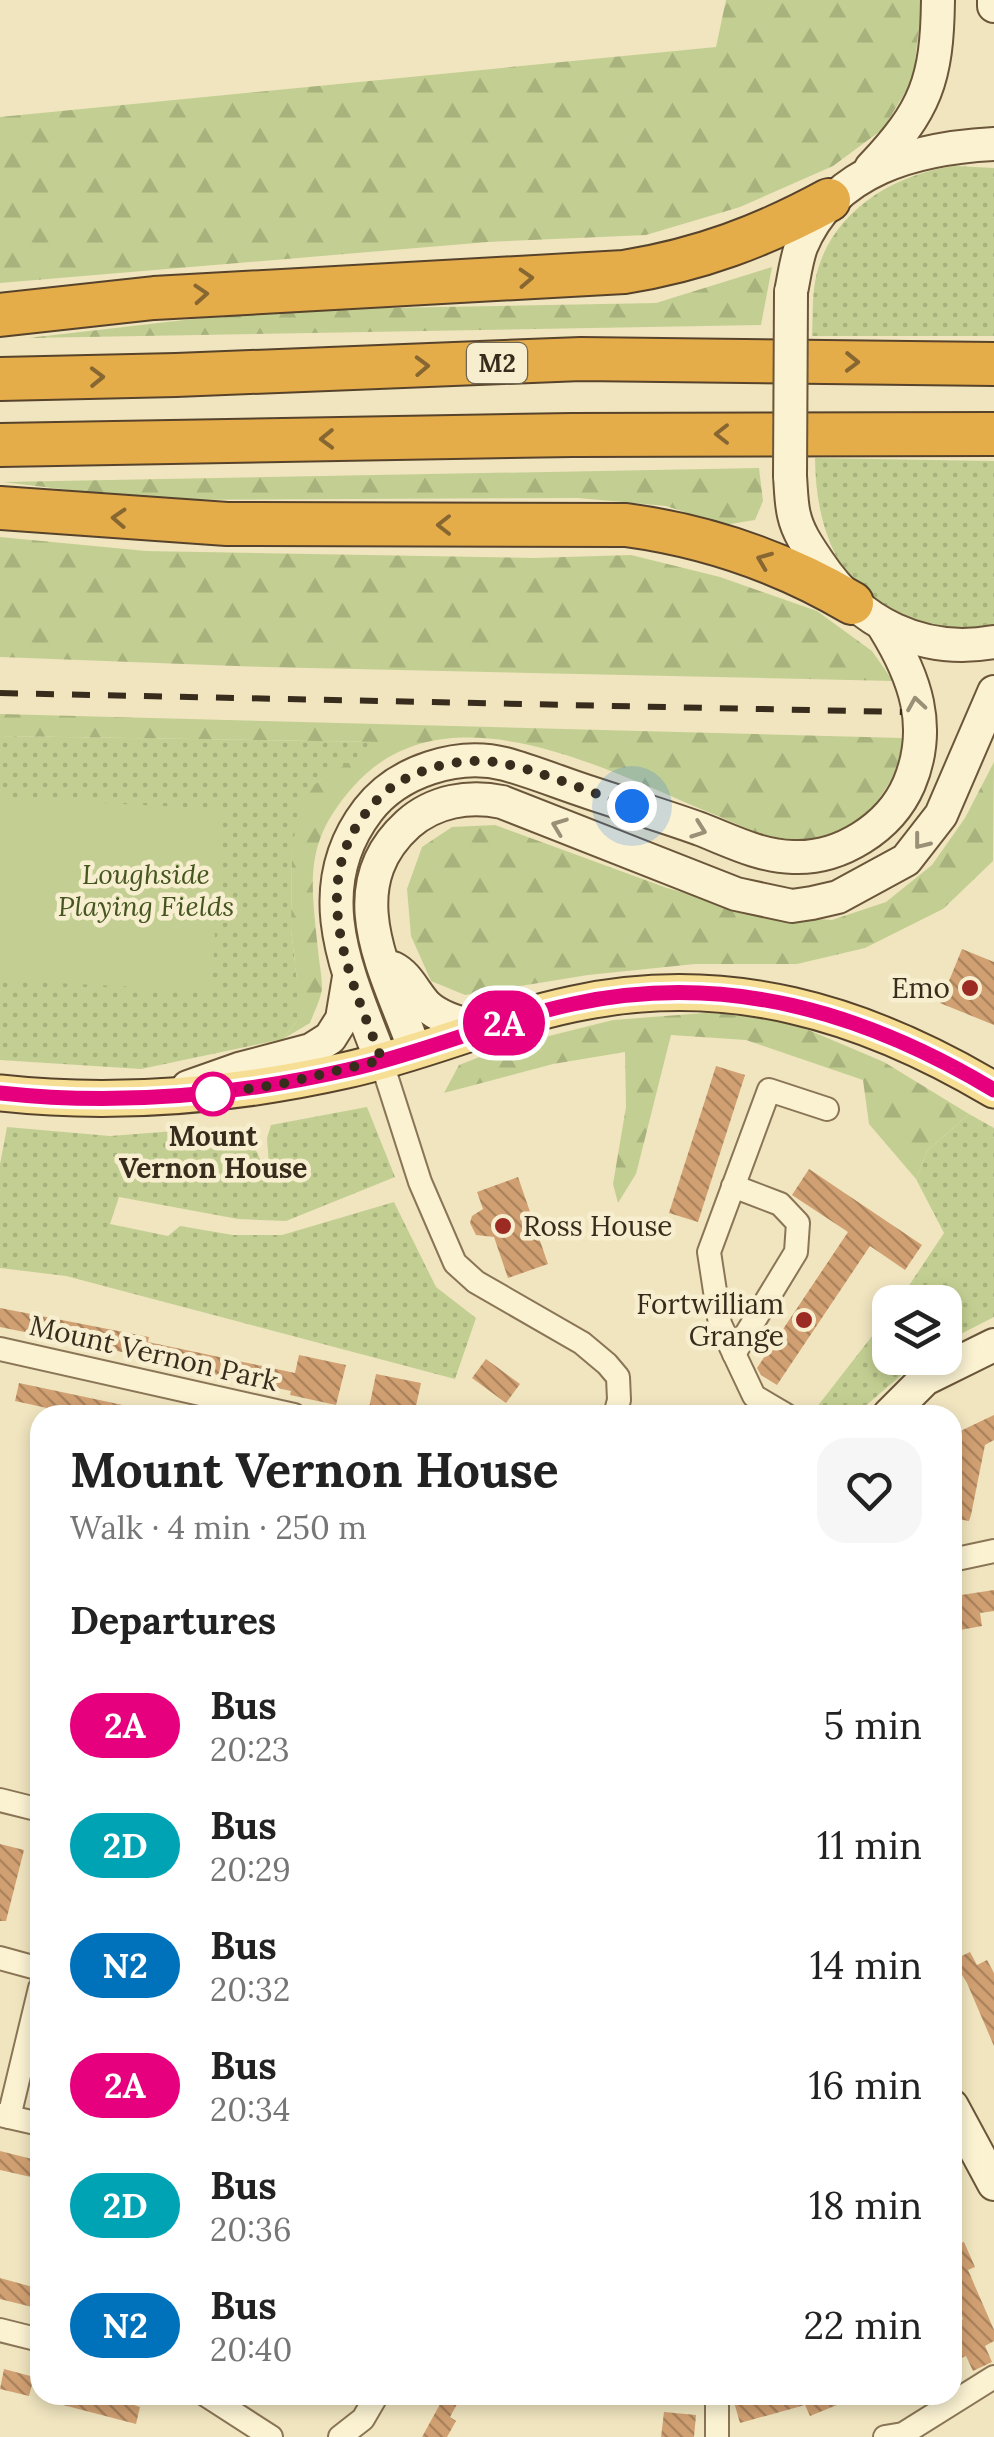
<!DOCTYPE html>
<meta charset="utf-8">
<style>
body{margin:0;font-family:Lora,serif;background:#f6f6f6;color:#222;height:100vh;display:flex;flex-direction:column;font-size:38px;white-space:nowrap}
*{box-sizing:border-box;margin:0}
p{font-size:32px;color:#767676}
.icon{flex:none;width:55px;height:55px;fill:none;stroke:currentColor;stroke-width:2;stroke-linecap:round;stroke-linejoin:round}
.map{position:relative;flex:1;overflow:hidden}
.details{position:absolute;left:30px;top:1405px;width:932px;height:1000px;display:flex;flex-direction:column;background:#fff;border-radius:30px;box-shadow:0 5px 15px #0003}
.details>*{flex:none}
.badge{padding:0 20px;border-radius:32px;font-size:35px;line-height:65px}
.tools{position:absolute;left:872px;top:1285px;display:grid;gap:20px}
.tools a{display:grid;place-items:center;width:90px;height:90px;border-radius:20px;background:#fff;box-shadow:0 5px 15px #0003;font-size:50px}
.you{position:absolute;width:50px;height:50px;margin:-25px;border:8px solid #fff;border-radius:50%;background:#1a73e8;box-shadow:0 0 0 15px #1a73e833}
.map>.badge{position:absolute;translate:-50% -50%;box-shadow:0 0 0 5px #fff}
h2{padding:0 40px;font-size:38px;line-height:90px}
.round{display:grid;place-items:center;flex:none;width:105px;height:105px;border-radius:30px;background:#f6f6f6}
.overview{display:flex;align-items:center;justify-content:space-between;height:170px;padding:0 40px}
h1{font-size:48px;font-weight:700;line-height:75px}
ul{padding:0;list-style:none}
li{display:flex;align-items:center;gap:30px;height:120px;padding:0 40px}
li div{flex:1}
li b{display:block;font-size:38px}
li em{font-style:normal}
li .badge{min-width:110px;font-weight:700;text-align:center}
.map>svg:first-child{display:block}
.green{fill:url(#green-dots)}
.forest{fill:url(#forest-firs)}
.pitch{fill:#c3cf92}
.building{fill:url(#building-back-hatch)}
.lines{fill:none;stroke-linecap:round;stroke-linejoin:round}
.street-casing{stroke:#8a7556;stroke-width:26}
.secondary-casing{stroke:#6b563a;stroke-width:36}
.primary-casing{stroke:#57432b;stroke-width:39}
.highway-casing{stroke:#57432b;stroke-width:46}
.street{stroke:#fbf2d2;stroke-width:22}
.secondary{stroke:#fbf2d2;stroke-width:32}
.primary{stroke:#f6df94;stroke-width:35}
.highway{stroke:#e5ac4a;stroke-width:42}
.rail{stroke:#382c1c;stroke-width:6;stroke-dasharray:18 18;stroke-linecap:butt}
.secondary-bridge-casing{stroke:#6b563a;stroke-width:36;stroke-linecap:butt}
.secondary-bridge{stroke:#fbf2d2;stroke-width:32}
.oneway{stroke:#866631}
.oneway2{stroke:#9a8f77}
.line-casing{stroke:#fff;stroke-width:22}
.line{stroke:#e6007e;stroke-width:15}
.walk{stroke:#382c1c;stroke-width:10;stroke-dasharray:0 18}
.poi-dot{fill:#9c2b23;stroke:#f7eecf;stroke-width:4}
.stop-dot{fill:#fff;stroke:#e6007e;stroke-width:5}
.labels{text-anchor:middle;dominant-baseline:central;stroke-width:9;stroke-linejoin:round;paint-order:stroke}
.shield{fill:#f7eecf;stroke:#716652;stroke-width:2.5}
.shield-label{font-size:25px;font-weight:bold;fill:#382c1c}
.park-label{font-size:28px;font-style:italic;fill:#455621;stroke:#f7eecf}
.poi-label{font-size:28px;fill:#382c1c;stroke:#f7eecf;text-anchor:end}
.stop-label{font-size:28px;font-weight:bold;fill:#382c1c;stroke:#f7eecf}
.street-label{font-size:28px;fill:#382c1c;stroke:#f7eecf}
</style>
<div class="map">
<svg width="994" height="2437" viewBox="0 0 994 2437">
<defs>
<pattern id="green-dots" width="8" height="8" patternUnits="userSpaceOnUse" patternTransform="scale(2.5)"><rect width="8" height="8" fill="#c3cf92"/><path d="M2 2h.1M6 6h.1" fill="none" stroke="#a8b27d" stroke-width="1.8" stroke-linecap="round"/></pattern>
<pattern id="forest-firs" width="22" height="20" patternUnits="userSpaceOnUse" patternTransform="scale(2.5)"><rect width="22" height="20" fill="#c3cf92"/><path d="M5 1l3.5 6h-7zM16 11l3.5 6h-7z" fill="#a8b27d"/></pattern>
<pattern id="building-back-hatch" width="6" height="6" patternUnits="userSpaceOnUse" patternTransform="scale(2.5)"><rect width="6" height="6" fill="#d1a072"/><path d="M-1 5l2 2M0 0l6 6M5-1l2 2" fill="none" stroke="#ab835d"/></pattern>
</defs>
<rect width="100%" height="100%" fill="#f0e5bf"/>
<!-- green -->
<g class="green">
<path d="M955 166 994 168V336H812C813 319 812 299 815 282 827 214 892 174 955 166Z"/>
<path d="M815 458 994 461V627C877 637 816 573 815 458Z"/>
<path d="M0 736 384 742 315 784 292 851 291 929 297 980V1021L283 1039 141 1069 0 1060Z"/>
<path d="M367 1107 395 1177 286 1221 238 1219 119 1197 110 1224 168 1236 180 1226 233 1235H282L394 1202 436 1287 476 1318 455 1379 66 1276 0 1268V1164L7 1127 110 1136 201 1129 248 1130 250 1145 257 1152 263 1167 269 1166 267 1138 271 1125Z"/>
<path d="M969 1114 994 1128V1317L945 1342V1302H898L944 1233 916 1179 928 1150Z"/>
<path d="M890 1313V1358H921L855 1415 813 1412Z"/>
</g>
<!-- forest -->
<g class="forest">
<path d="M726 0H922L913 79 883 129 833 166 740 207 646 235 488 242 0 283V117L716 47Z"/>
<path d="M772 267 761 325 28 338 272 310 656 303Z"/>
<path d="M759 468 763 501 755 520 724 525 666 506 578 498 152 500 3 482Z"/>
<path d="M0 537 146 551 533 558 631 555 720 577 817 611 872 651 893 681 265 667 0 657Z"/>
<path d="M0 714 902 738C901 765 890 785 873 806 853 829 815 843 784 840 761 837 734 822 713 814 610 772 446 681 353 787 303 843 311 881 318 950 319 962 322 975 322 988 321 999 314 1012 310 1023L283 1039 297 1021V980L291 929 292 851 298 812 315 784 381 742 0 736Z"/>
<path d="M994 762 993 861 943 909 865 948 797 964H695L588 975 465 995 431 981 411 936 407 889 422 847 452 827 495 825 667 888 766 915 832 920 886 902 932 865 965 818Z"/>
<path d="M730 1011 799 1026 884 1062 969 1114 928 1150 916 1179 869 1124 863 1080 746 1040 671 1035 636 1174 618 1203 613 1184 626 1107 625 1052 553 1064 444 1093 459 1065 505 1047 613 1020Z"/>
</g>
<!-- pitch -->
<path class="pitch" d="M0 798 221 809 212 991 0 980Z"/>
<!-- building -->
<g class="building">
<path d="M962 949 994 962V1025L940 1003Z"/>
<path d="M716 1066 745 1075 698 1222 669 1213Z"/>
<path d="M809 1169 922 1245 905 1270 870 1246 777 1385 761 1375 757 1368 848 1232 792 1195Z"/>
<path d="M518 1177 548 1264 508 1278 494 1237 476 1235 470 1223 472 1216 483 1209 477 1192Z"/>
<path d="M0 1308 149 1337 148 1342 295 1373 299 1355 346 1365 336 1405 290 1395 291 1391 160 1363 161 1360 0 1327Z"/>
<path d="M486 1359 520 1384 506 1403 472 1378Z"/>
<path d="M376 1374 421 1383 414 1415 368 1413Z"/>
<path d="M19 1383 137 1408 136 1415H79L15 1401Z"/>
<path d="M994 1415V1440L985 1445 971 1515 969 1521 952 1518V1435Z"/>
<path d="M994 1590V1611L980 1613 982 1626 960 1630 955 1596Z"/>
<path d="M0 1844 24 1850 6 1921H0Z"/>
<path d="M970 1952 977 1965 987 1960 994 1973V2046L967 1983 953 1960Z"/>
<path d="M0 2151 40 2161V2179L0 2170Z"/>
<path d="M952 2236 956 2245 964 2242 975 2267 968 2270 994 2330V2341L985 2346 992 2362 973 2371 966 2356 952 2362V2324L963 2319 952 2297Z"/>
<path d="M0 2278 40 2289V2309L0 2299Z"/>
<path d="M4 2369 34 2377 29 2396 0 2389Z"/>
<path d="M45 2395H104L140 2407 136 2424 44 2400Z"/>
<path d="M445 2395H462L450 2417 456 2421 447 2437H422Z"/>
<path d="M732 2395H859V2396L810 2416 805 2405 740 2423Z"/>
<path d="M664 2412 696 2415 694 2437H661Z"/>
</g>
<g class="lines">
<!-- street casing -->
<g class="street-casing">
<g id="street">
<path d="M381 1060 420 1182 455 1263 476 1282 582 1343 607 1364 618 1377 619 1400 615 1415"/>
<path d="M733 1186 780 1204 798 1223 796 1252 734 1354"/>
<path d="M0 1349 294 1415"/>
<path d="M786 1415 754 1396 720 1324 709 1252 769 1090 827 1109"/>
<path d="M952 1560 994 1551"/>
<path d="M0 1800 40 1810"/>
<path d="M0 1958 40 1969"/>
<path d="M0 2115 40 2124"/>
<path d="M9 2117 40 1988"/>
<path d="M0 2330 40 2340"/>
<path d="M206 2395 271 2437"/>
<path d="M340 2437 363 2419 377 2395"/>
<path d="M717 2437V2395"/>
<path d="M885 2437 903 2434 994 2377"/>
</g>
</g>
<!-- secondary casing -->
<g class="secondary-casing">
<g id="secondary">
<path d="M994 0V6"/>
<path d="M871 168C926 110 937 80 938 0"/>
<path d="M791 292C794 278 796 261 801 247 833 169 916 148 994 144"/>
<path d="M790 476C791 488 791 503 794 515 798 533 809 548 819 563 859 623 922 655 994 642"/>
<path d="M393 968C408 975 415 994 427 1006 441 1019 464 1024 482 1030"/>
<path d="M415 1051C389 975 335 890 408 824 434 801 469 795 502 802L736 894 792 906 812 903 838 897 906 860 941 815 994 692"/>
<path d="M381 1060C349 975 306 891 368 810 398 771 458 752 505 764 534 772 563 784 591 793 627 805 664 816 700 829 731 841 759 856 793 857 840 859 890 828 909 784 933 727 915 677 884 627"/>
<path d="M188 1087 239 1069 311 1050 330 1038 342 1019 349 977"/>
<path d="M889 1415 925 1379 994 1345"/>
<path d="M952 2106 994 2184"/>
</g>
</g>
<!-- primary casing -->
<g class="primary-casing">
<path id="primary" d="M0 1093C118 1106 231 1096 347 1070 424 1053 497 1020 573 1004 726 971 863 1012 994 1090"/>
</g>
<!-- highway casing -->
<g class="highway-casing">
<g id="highway">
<path d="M0 315 154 298 624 272C699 260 763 236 829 200"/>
<path d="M0 379 176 375 581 359 994 364"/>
<path d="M0 445 572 435 994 434"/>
<path d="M0 508 227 524 626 525C707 536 781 561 852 603"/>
</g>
</g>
<!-- street -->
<use href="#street" class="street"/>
<!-- secondary -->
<use href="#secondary" class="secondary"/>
<!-- primary -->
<use href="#primary" class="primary"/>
<!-- highway -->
<use href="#highway" class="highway"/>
<!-- rail -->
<path class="rail" d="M0 693 902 712"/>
<!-- secondary-bridge casing -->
<g class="secondary-bridge-casing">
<path id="secondary-bridge" d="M790 476 791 292"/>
</g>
<!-- secondary-bridge -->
<use href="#secondary-bridge" class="secondary-bridge"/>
</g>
<!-- one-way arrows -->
<defs><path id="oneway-chevron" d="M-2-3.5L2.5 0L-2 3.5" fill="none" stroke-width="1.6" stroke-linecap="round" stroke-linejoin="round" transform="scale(2.5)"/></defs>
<g class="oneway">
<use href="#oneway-chevron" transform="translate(526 278) rotate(-3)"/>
<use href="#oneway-chevron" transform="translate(201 294) rotate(-4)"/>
<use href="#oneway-chevron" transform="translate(852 362) rotate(1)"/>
<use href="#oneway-chevron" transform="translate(422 366) rotate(-2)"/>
<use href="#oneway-chevron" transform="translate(97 377) rotate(-1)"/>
<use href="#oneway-chevron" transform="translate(722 434) rotate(180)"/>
<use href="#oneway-chevron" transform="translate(327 439) rotate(179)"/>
<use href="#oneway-chevron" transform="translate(119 518) rotate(-177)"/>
<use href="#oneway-chevron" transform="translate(444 525) rotate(180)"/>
<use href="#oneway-chevron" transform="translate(764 560) rotate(-158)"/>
</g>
<g class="oneway2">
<use href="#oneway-chevron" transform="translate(916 704) rotate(-99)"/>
<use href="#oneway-chevron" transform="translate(559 826) rotate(-159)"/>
<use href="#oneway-chevron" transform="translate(699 830) rotate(20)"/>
<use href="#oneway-chevron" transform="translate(921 842) rotate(128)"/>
</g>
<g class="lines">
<!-- line casing -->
<g class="line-casing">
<path id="line" d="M0 1093C118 1106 232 1096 347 1070 424 1053 497 1020 573 1004 725 971 864 1012 994 1090"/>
</g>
<!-- line -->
<use href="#line" class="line"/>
<!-- walk -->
<path class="walk" d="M213 1094 281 1084 382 1060C352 982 307 889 365 814 374 802 385 791 398 783 428 765 466 757 501 763 540 770 593 794 632 806"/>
</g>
<!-- markers -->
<g class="poi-dot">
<circle cx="970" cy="988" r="10"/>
<circle cx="503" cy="1226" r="10"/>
<circle cx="804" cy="1320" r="10"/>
</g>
<circle class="stop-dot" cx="213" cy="1094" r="20"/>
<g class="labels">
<!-- shield labels -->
<rect class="shield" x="467" y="343" width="60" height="40" rx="8"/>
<g class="shield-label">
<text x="497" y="363">M2</text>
</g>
<!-- park labels -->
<g class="park-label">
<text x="146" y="874">Loughside<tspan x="146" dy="32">Playing Fields</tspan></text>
</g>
<!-- poi labels -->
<g class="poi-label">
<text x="950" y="988">Emo</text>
<text x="523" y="1226" text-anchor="start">Ross House</text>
<text x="784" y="1304">Fortwilliam<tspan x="784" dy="32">Grange</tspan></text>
</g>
<!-- stop labels -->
<g class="stop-label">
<text x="213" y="1136">Mount<tspan x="213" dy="32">Vernon House</tspan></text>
</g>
<!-- street labels -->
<g class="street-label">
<text transform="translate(154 1353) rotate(13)">Mount Vernon Park</text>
</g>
</g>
</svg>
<div class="tools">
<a><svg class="icon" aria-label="layers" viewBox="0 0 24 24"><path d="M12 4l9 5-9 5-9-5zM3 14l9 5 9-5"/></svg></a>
</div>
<div class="you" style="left:632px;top:806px"></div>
<b class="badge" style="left:504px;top:1023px;background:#e6007e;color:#fff">2A</b>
<section class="details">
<div class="overview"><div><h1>Mount Vernon House</h1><p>Walk · 4 min · 250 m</p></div><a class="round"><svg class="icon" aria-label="heart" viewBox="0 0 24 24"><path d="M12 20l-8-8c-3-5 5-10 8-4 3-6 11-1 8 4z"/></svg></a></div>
<h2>Departures</h2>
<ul>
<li><span class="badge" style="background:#e6007e;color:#fff">2A</span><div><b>Bus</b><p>20:23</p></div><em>5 min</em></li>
<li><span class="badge" style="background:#00a3b4;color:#fff">2D</span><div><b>Bus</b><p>20:29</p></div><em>11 min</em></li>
<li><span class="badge" style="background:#0072bc;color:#fff">N2</span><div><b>Bus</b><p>20:32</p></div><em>14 min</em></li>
<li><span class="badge" style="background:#e6007e;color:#fff">2A</span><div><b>Bus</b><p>20:34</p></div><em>16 min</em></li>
<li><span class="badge" style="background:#00a3b4;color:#fff">2D</span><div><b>Bus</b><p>20:36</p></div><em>18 min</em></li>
<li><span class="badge" style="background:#0072bc;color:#fff">N2</span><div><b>Bus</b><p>20:40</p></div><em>22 min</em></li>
</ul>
</section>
</div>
